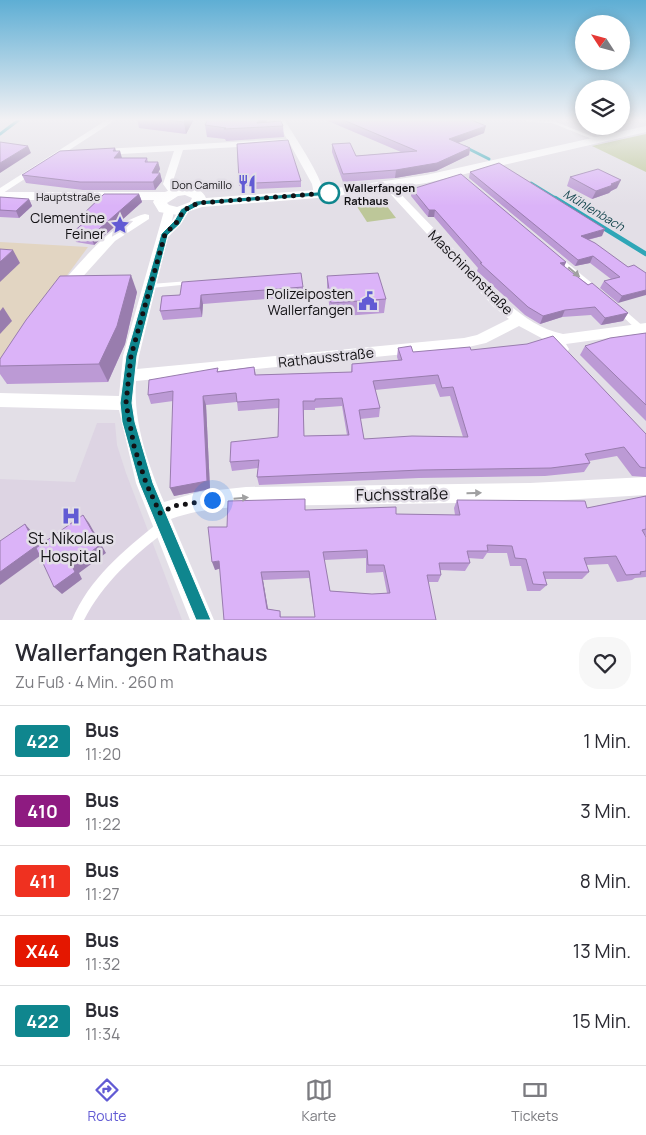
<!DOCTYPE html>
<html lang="de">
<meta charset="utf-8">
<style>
body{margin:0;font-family:Manrope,sans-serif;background:#f7f7f7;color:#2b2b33;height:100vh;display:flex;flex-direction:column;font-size:19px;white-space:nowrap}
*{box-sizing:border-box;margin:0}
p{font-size:16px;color:#7c7c81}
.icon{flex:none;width:28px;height:28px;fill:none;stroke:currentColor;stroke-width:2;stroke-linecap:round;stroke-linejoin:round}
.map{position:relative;height:620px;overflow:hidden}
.drawer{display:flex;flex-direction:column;background:#fff;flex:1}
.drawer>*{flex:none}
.badge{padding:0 10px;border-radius:4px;font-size:18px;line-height:32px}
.needle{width:32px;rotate:306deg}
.tools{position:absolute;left:575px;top:15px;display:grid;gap:10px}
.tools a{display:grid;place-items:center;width:55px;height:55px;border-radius:50%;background:#fff;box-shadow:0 2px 12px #0003;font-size:25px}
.you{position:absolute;width:25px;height:25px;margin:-12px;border:4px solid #fff;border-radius:50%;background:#1a73e8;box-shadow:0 0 0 8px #1a73e833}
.map>.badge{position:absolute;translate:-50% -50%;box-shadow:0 0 0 2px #fff}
.round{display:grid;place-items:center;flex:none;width:52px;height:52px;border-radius:20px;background:#f7f7f7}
.headline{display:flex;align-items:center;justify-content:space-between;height:85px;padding:0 15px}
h1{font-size:24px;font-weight:600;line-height:38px}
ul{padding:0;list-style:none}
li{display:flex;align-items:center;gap:15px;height:70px;padding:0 15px;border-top:1px solid #e1e1e2}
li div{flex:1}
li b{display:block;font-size:19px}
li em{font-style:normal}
li .badge{min-width:55px;font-weight:700;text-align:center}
.menu{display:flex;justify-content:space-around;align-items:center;height:70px;border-top:1px solid #e1e1e2;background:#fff;font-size:14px;color:#7c7c81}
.menu a{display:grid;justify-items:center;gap:2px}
.menu .selected{color:#625bd4}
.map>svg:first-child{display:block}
.built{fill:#ddd4e3}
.education{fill:#e2d5c2}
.green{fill:#bdc799}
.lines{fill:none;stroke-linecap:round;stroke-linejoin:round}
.stream-far1{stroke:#2fa6b7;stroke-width:3}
.stream{stroke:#2fa6b7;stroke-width:4.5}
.service{fill:#fff;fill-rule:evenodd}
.minor{fill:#fff;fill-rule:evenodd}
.secondary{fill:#fff;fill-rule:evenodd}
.wall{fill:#bc9ad5;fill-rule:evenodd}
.shaded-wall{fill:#997dae}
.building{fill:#dbb3f8;stroke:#997dae;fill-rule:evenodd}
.oneway{fill:#a0a0a1}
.line{fill:#0f868e;stroke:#fff}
.walk{stroke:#121114;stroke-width:5;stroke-dasharray:0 9}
.stop-dot{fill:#fff;stroke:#0f868e;stroke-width:2.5}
.labels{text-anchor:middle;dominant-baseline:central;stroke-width:5;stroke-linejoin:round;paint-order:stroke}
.far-poi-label{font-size:11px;fill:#121114;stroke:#e3dfe7;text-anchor:end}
.far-stop-label{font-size:11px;font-weight:bold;fill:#121114;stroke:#e3dfe7;text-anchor:start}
.far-street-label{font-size:11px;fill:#121114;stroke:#e3dfe7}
.far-water-label{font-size:12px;font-style:italic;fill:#14464e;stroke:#e3dfe7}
.poi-label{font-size:14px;fill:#121114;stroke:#e3dfe7;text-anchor:end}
.street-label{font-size:14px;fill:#121114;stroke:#e3dfe7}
.near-street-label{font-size:16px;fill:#121114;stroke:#e3dfe7}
.near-poi-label{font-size:16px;fill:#121114;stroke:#e3dfe7}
</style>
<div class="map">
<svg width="646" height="620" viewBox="0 0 646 620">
<rect width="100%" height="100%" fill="#e3dfe7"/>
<!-- built -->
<path class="built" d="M97 423H115L117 445 126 473 182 620H0V479L75 482Z"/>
<!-- education -->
<path class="education" d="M0 242 88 247 0 366Z"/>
<!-- green -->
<g class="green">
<path d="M646 134V172L592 146Z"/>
<path d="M383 201 396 218 367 222 356 205Z"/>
</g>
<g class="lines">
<!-- stream-far1 -->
<g class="stream-far1">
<path d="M0 134 20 119"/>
<path d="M465 147 489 159"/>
<path d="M531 183 557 199"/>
</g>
<!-- stream -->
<path class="stream" d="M555 198 646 254"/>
<!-- service -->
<g class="service">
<path d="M526 120 554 121 601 140 597 141 552 123 527 122H526Z"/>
<path d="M559 257 561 258 598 288 599 290 598 292H594L557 260 556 259Z"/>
<path d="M189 281 191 282 192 283 191 284 151 288 148 286 151 284Z"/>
<path d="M618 308H622L644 327 645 329 644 331H638L618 312 617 310Z"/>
<path d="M162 522 166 523 167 527 166 531C133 556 103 583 84 620H72C89 579 124 550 158 523Z"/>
</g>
<!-- minor -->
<g class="minor">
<path d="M108 119H117L0 195V188Z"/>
<path d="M276 119H284C292 133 327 183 323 196L319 197 314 194 312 184 290 144 183 150 173 181 180 193 175 196 171 195 163 184 174 151 103 155 99 152 103 149 287 139Z"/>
<path d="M387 182 390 183 503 300C520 314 540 330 563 334L646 323V333L566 344 569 349 567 353H557L547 341 519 326 486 343 464 348 136 381C133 422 148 464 164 502L199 492 246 487 530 483 646 477V495L530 502 246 506C221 508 195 510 171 519L214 620H190L136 483 119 410 0 407V393L119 396 123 356 164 211 169 208 174 211 172 221 180 209H188L189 211 181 224 168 237 139 356 137 369 464 338 477 335 509 319 493 306 384 187 382 185Z"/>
<path d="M145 214 149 215V219L115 241 69 292H59L57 289 59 286C81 262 112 222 145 214Z"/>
</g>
<!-- secondary -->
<path class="secondary" d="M646 126V132L426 183 330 197 202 207 178 215 159 212 153 202 154 200H0V192H165C176 187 200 183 206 198L330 189 426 175ZM185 195 192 198 190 202 177 207 169 205 167 203 178 196Z"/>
</g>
<!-- wall -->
<g class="wall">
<path d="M135 119H194L186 134 139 128 137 119Z"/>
<path d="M328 119H469L484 133 458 143 470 148 469 155 436 171 395 178 343 182 332 152V144L356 156 401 152 328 121Z"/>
<path d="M266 122 283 126 284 137 226 141 225 139 207 137 205 125Z"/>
<path d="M237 144 301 181V187L255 189 254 186H239Z"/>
<path d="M116 151H120L121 158H147L148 162H158L160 169 158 173H160L162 181 155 190H83L26 183 22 175Z"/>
<path d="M470 172 602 236 588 240 628 267 646 273 618 303 600 288 604 281 611 279 590 263 575 266 469 178Z"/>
<path d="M570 177 617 188 611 191 609 193 592 199 567 186Z"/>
<path d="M412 189 566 262 564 267 628 313 623 321 601 325 591 315 562 317 540 324 525 315 477 271 478 268 434 217H428L411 196Z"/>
<path d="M139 194 142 202 94 245 76 242 72 233 81 225 78 219Z"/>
<path d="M0 197 29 199 32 206 19 218 0 217Z"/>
<path d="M327 276 386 299 384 313 331 317 327 290Z"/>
<path d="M303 287V296L203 304 202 317 163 320 160 311 162 296Z"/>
<path d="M137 292 125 344 108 382 7 384 0 374V359Z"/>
<path d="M646 333V421L580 355 585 346Z"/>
<path d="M398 348 413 352 471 350 646 434V477L632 476 617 456 589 461 590 463 584 472 545 476 419 478 259 485 257 477 258 468 232 471 230 462 278 437 279 408 238 411 237 402 206 405 210 489 174 496 173 401 151 404 148 395 218 368V371L254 367 256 375 351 372 352 364 398 360 397 357ZM435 384 440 397 450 396 463 437 364 439 360 419 379 417 380 408 375 390ZM342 406 347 435 304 436V410H315V408Z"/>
<path d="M646 496V535H645L646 537V577L635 578 632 580 617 582 608 564 586 565 589 572 582 579H545L547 585 540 591H527L521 566H510L507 553H487L483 559 468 558 470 563 465 571 440 570 441 575 438 582H428L436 620H224L220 568 215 570 227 527 306 510 396 514 455 515 454 508 457 500 587 508ZM366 558V573L383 572 387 593 372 594 330 591 324 560ZM309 578 315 617H281L280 611 268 609 263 580Z"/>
</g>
<!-- shaded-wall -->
<g class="shaded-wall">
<path d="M185 119H194L186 134 184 122Z"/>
<path d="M260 119H268L263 127 257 123Z"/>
<path d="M486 126 484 133 447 147 449 139Z"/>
<path d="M28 146 31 153 0 173V163Z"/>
<path d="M115 148 117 154 120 151 122 158 116 166 113 151Z"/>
<path d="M470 148 469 155 436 171 395 178 396 170Z"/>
<path d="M158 162 160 169 154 181 152 173Z"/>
<path d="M160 173 162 181 155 190 153 182Z"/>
<path d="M621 180 617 188 611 191 609 193 592 199 596 191 611 184Z"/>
<path d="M139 194 142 202 94 245 91 236Z"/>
<path d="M29 199 32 206 19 218 16 211Z"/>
<path d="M429 210H435L434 217H428Z"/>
<path d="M605 229 602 236 578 242 581 236Z"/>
<path d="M13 250 20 263 0 282V262Z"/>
<path d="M593 256 590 263 575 266 578 260Z"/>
<path d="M566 262 563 269 560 263Z"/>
<path d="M131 275 137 292 125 344 108 382 99 364Z"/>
<path d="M646 290V295L618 303 622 296Z"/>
<path d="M201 295 203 304 202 317 200 308Z"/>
<path d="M3 307 12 321 0 334V311Z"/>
<path d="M565 310 562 317 540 324 543 316Z"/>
<path d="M628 313 623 321 601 325 605 318Z"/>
<path d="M203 396 206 405 210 489 174 496 170 488Z"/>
<path d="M83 515 89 523 106 553 79 573 82 579 62 594 54 587Z"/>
<path d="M25 524 32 532 44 553 0 585V572Z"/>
<path d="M219 561 222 568 215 570 212 562Z"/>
<path d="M261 572 263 580 269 615 267 609Z"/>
</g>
<!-- building -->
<g class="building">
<path d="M160 119H185L184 122Z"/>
<path d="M208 119H260L257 123 281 121 283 126 224 129 226 128 205 125Z"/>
<path d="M341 119H469L486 126 449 139 470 148 437 163 396 170 343 174 332 144 350 143 356 156 417 151Z"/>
<path d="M288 140 301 181 254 183V180H239L237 144Z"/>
<path d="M0 142 28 146 0 163Z"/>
<path d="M115 148 113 151H120L114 158H147L145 162H158L152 173H160L153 182H80L22 175 60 151Z"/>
<path d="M499 163 605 229 581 236 595 243 628 267 634 265 646 273V290L622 296 604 281 620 277 593 256 578 260 470 172Z"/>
<path d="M598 169 621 180 611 184 613 185 596 191 570 177Z"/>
<path d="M461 174 566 262 560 263 588 285 592 283 628 313 605 318 595 307 565 310 543 316 528 307 480 263H482L435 210H429L412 189Z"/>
<path d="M104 194H139L91 236 72 233 87 220 78 219Z"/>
<path d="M0 197 29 199 16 211 0 210Z"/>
<path d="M0 249 13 250 0 262Z"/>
<path d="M301 273 303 287 201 295 200 308 160 311 162 296 180 295 182 282Z"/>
<path d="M378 273 386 299 331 303 327 276Z"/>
<path d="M131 275 117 326 99 364 0 366V359L26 320 60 276Z"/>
<path d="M646 333V405L585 346 610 338Z"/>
<path d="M553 336 646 434V468L640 467 624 447 585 454 590 463 551 468 421 470 257 477 259 460 230 462 231 442 278 437 279 399 237 402 236 393 203 396 207 481 170 488 173 391 148 395 149 380 218 368 217 372 254 367 255 375 352 372V364L402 360 398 348 411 346 413 352 470 347 471 350 527 344ZM438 375 442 388 453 387 468 437 412 436 364 439 359 410 380 408 373 381ZM342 398 349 435 304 436 303 401H315V399Z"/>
<path d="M646 496V529L642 530 646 537V571L640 572 641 574 626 575 616 556 584 558 589 572H543L547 585 533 584 526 559 515 558 512 546 487 545 488 551H467L470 563H439L441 575H427L436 620H224L219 561 212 562 208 527H227L228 501 305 499V510L396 507V514L460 515 457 500 585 501 587 508ZM367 550 368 565H384L390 593 372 594 330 591 323 552ZM309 571 315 617H280V611L267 609 261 572Z"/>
<path d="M83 515 100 545 72 566 75 572 54 587 36 548Z"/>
<path d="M25 524 36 546 0 572V541Z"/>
</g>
<!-- one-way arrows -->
<defs><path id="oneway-solid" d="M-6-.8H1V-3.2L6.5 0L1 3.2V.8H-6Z" transform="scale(1.25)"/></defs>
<g class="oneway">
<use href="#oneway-solid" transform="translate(574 272) rotate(40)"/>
<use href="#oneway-solid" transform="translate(474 493) rotate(-1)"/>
<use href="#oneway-solid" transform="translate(241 498) rotate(-5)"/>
</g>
<!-- sky -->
<linearGradient id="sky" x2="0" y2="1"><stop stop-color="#5eaed4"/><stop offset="0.58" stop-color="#f2f1f4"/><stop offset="1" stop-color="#f2f1f4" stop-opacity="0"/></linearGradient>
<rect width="646" height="206" fill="url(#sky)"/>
<!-- line -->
<path class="line" d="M330 191 332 195 200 205 187 212 180 224 168 235 137 356 132 403 135 422 153 483 211 620H196L139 483 122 422 120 403 126 356 161 234 174 221 181 209 196 201Z"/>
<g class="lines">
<!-- walk -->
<path class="walk" d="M212 500 174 506 160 513 146 483 134 446 126 403 131 356 165 234 177 222 184 210 198 203 329 193"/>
</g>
<!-- icons -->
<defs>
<g id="restaurant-bare" transform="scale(1.5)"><path d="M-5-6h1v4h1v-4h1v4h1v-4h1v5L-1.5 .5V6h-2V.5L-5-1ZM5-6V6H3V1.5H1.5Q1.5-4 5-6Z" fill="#625bd4" stroke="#e3dfe7" stroke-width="2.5" paint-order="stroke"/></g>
<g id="sight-bare" transform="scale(1.5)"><path d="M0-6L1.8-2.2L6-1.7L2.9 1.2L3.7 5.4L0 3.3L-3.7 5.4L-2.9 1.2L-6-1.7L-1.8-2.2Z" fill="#625bd4" stroke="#e3dfe7" stroke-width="2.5" paint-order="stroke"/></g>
<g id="civic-bare" transform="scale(1.5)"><path d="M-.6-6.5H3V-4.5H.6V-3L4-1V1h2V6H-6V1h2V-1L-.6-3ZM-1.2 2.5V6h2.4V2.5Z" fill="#625bd4" stroke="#e3dfe7" stroke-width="2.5" paint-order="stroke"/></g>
<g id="hospital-bare" transform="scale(1.5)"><path d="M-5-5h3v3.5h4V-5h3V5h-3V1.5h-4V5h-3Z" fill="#625bd4" stroke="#e3dfe7" stroke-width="2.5" paint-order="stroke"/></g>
</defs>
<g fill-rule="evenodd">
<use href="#restaurant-bare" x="247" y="184"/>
<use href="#sight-bare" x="120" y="225"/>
<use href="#civic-bare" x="368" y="301"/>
<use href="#hospital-bare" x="71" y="516"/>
</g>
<!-- markers -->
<circle class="stop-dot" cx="329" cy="193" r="10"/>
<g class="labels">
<!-- far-poi labels -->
<g class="far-poi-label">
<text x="232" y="184">Don Camillo</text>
</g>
<!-- far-stop labels -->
<g class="far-stop-label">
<text x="344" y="187">Wallerfangen<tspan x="344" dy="13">Rathaus</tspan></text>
</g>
<!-- far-street labels -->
<g class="far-street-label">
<text x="68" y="196">Hauptstraße</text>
</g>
<!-- far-water labels -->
<g class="far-water-label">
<text transform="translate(594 210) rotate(31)">Mühlenbach</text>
</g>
<!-- poi labels -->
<g class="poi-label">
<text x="105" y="217">Clementine<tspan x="105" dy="16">Feiner</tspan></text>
<text x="353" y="293">Polizeiposten<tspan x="353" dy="16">Wallerfangen</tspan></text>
</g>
<!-- street labels -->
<g class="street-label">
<text transform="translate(471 272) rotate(45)">Maschinenstraße</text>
<text transform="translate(326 357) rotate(-6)">Rathausstraße</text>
</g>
<!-- near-street labels -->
<g class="near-street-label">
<text transform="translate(402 494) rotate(-1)">Fuchsstraße</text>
</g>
<!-- near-poi labels -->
<g class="near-poi-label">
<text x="71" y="538">St. Nikolaus<tspan x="71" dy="18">Hospital</tspan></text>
</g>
</g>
</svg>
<div class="tools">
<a><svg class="needle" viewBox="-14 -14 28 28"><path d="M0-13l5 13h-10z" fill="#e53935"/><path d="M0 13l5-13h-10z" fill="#7c7c81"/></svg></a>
<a><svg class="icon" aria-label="layers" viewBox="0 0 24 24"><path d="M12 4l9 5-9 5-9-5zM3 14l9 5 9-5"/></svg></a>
</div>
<div class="you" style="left:212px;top:500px"></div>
</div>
<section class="drawer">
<div class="headline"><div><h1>Wallerfangen Rathaus</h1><p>Zu Fuß · 4 Min. · 260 m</p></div><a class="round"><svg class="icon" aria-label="heart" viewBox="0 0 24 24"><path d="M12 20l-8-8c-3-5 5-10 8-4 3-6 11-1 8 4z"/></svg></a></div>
<ul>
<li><span class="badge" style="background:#0f868e;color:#fff">422</span><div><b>Bus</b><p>11:20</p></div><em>1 Min.</em></li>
<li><span class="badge" style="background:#8e1b81;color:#fff">410</span><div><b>Bus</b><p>11:22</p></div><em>3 Min.</em></li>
<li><span class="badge" style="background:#ef3120;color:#fff">411</span><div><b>Bus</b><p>11:27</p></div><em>8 Min.</em></li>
<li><span class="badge" style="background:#e41700;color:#fff">X44</span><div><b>Bus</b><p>11:32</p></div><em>13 Min.</em></li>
<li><span class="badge" style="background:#0f868e;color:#fff">422</span><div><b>Bus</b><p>11:34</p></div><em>15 Min.</em></li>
</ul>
</section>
<nav class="menu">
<a class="selected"><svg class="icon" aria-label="directions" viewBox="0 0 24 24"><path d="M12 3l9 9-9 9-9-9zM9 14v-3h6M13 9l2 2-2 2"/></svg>Route</a>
<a><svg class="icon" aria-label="map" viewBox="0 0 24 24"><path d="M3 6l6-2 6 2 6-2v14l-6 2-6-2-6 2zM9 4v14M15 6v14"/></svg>Karte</a>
<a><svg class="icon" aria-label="tickets" viewBox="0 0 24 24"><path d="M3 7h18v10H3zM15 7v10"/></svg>Tickets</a>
</nav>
